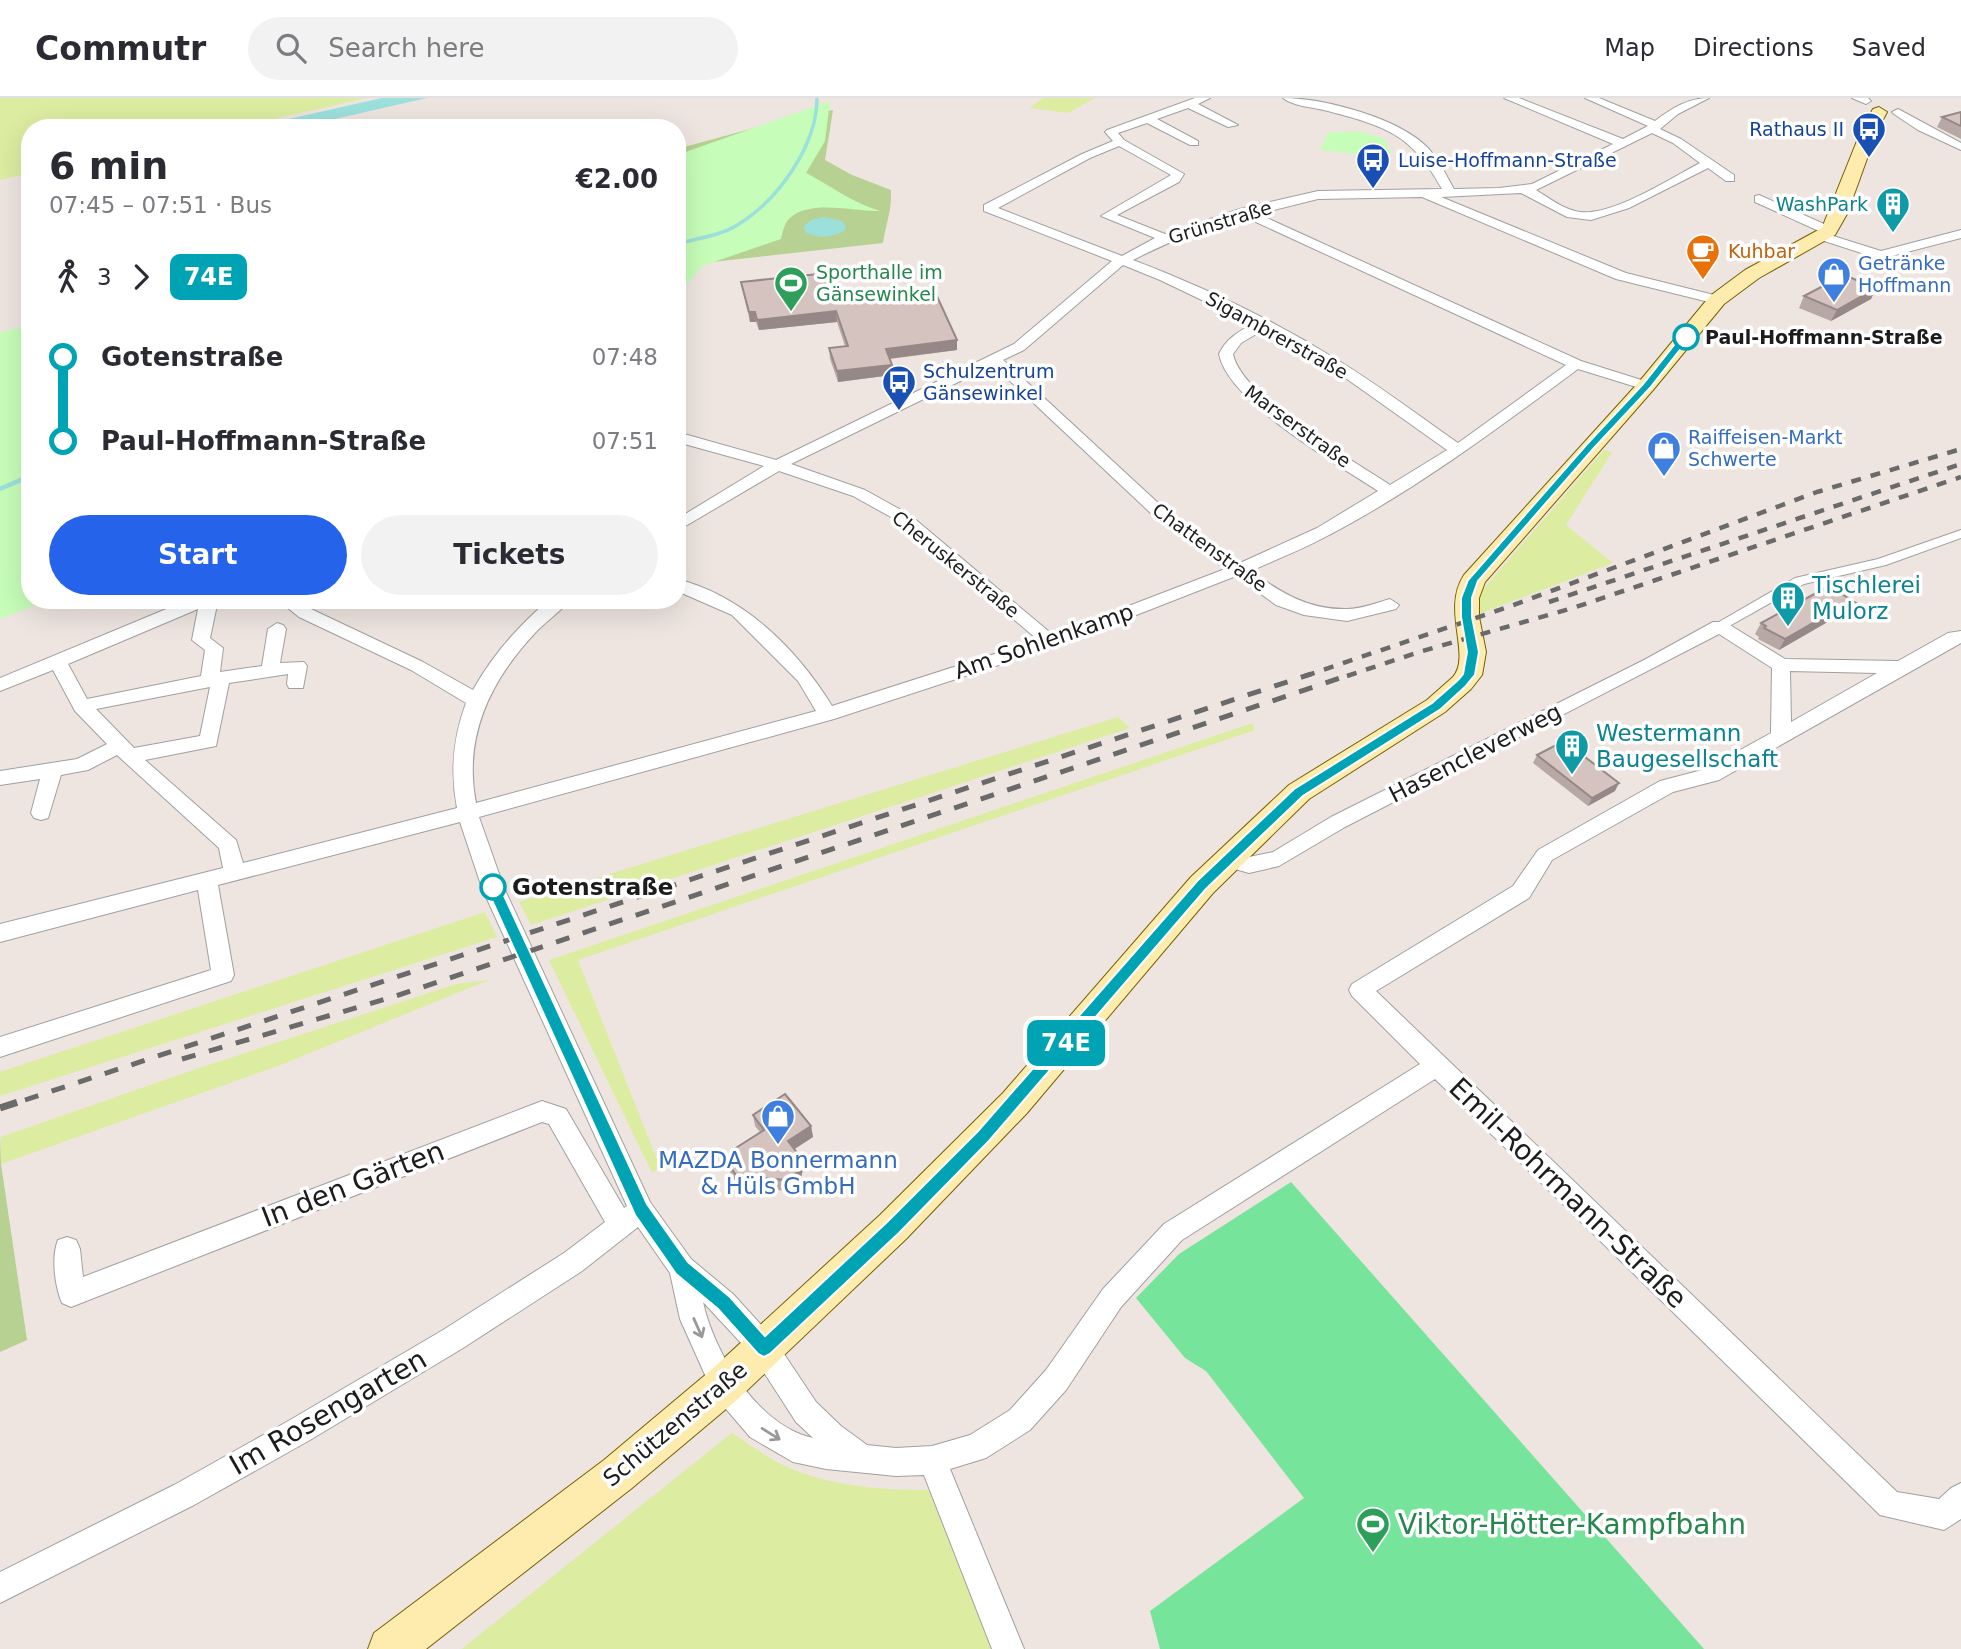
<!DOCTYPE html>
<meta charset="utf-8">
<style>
body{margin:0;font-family:"DejaVu Sans",sans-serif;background:#f2f2f3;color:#2b2b33;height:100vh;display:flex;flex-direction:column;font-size:26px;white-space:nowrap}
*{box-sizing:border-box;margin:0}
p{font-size:23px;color:#7c7c81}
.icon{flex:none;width:38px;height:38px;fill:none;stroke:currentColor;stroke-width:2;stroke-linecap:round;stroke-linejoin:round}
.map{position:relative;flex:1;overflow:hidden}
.drawer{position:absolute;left:21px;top:21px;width:665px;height:490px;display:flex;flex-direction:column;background:#fff;border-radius:28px;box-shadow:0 7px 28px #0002}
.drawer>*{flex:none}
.badge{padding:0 14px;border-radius:10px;font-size:24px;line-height:46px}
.map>.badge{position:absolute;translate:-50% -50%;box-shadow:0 0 0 4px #fff}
.legs{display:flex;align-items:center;gap:10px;height:77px;padding:0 28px;font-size:23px}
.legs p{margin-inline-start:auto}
.headline{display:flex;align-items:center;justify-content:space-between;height:119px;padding:0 28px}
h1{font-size:38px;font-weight:600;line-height:52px}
.primary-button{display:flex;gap:14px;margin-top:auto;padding:14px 28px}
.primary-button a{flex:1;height:80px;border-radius:42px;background:#2563eb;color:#fff;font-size:28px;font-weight:600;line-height:80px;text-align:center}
.primary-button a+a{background:#f2f2f3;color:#2b2b33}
ul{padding:0 28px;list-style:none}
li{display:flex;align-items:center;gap:24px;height:84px;font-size:26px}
li i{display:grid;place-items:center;width:10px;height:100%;margin:0 9px;background:currentColor}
li i::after{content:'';width:18px;height:18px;margin:-9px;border:5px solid;border-radius:50%;background:#fff}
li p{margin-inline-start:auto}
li:first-child i{background:linear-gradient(#0000 50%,currentColor 0)}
li:last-child i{background:linear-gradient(currentColor 50%,#0000 0)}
header{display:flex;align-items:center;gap:42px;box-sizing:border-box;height:98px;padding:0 35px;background:#fff;border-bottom:2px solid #e1e1e2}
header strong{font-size:33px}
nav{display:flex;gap:38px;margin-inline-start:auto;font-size:24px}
.search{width:490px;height:63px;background:#f2f2f3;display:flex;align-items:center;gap:18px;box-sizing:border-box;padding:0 24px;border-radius:38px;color:#7c7c81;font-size:26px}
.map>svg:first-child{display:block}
.grass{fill:#dceda1}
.forest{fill:#b6d191}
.park{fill:#c6fdb8}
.pitch{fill:#77e49b}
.water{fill:#9ce0dc}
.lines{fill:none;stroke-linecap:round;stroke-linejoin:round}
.stream-far1{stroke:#9ce0dc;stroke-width:3.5}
.stream{stroke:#9ce0dc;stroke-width:4.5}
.pedestrian-casing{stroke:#a0a0a0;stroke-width:2}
.minor-casing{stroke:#a0a0a0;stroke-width:2}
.secondary-casing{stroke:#756100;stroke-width:2}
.pedestrian{fill:#fff;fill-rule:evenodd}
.minor{fill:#fff;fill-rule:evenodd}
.secondary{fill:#feecae;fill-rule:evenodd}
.rail-far2{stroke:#6a6a6a;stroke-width:4.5;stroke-dasharray:10 10;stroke-linecap:butt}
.rail-far1{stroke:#6a6a6a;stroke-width:5;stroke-dasharray:14 14;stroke-linecap:butt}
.rail{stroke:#6a6a6a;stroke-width:7;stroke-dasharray:18 18;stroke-linecap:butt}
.wall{fill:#b7a8a5}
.shaded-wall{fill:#958886}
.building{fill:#d5c3c0;stroke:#958886;stroke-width:2}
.oneway{stroke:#999}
.line-1{fill:#00a3b4;stroke:#fff;stroke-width:2}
.stop-1-dot{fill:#fff;stroke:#00a3b4;stroke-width:3.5}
.labels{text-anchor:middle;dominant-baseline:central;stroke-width:7;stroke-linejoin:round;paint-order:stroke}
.far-transit-label{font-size:19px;fill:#164399;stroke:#fff;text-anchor:start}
.far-culture-label{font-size:19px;fill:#0d838f;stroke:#fff;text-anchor:end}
.far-street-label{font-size:19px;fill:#1c1c1c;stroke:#fff}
.far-food-label{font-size:19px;fill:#c56008;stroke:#fff;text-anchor:start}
.far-shop-label{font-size:19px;fill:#366cbe;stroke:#fff;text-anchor:start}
.far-leisure-label{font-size:19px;fill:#27864d;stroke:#fff;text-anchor:start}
.far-stop-label{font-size:19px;font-weight:bold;fill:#1c1c1c;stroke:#fff;text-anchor:start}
.culture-label{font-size:23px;fill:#0d838f;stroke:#fff;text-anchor:start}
.street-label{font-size:23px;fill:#1c1c1c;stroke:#fff}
.stop-label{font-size:23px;font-weight:bold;fill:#1c1c1c;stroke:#fff;text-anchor:start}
.shop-label{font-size:23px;fill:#366cbe;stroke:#fff}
.near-street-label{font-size:28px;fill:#1c1c1c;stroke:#fff}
.near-leisure-label{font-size:28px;fill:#27864d;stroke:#fff;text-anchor:start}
</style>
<header>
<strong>Commutr</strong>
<div class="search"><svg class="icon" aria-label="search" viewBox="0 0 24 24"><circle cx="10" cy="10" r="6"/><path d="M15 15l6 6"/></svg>Search here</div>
<nav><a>Map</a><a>Directions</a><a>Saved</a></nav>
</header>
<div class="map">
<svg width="1961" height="1551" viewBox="0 0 1961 1551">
<rect width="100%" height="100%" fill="#eee5e0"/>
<!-- grass -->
<g class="grass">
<path d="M0 0H367L233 30H30V75L0 82Z"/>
<path d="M1043 0H1095L1068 15 1030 10Z"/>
<path d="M1604 352 1612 354 1566 427 1613 465 1476 517 1479 496Z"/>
<path d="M1118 619 1130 630 531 827 519 804Z"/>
<path d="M1253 625 1255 632 578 862 660 1069 652 1075 549 862Z"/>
<path d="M485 814 497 839 0 998V974Z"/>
<path d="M489 882 278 968 1 1066V1039L193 972 456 886Z"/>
<path d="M732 1335C751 1347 771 1363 792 1371 835 1389 885 1392 931 1392L1000 1551H462Z"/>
</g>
<!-- forest -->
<g class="forest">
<path d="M833 12 825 62 852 77 891 92C892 113 886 125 883 145L694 166 677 181V51L802 17Z"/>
<path d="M0 1039 1 1066 27 1242 0 1254Z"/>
</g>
<!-- park -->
<g class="park">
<path d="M830 3 825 43 806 75C833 89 849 103 880 113 854 114 811 101 790 120 784 125 783 134 781 141L702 168 677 198V57Z"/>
<path d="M1359 33 1383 40 1392 54 1383 59 1320 52 1328 35Z"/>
<path d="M30 228V502H48L0 521V234Z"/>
</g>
<!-- pitch -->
<path class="pitch" d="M1291 1084 1704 1551H1160L1150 1513 1304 1400 1206 1273 1185 1260 1136 1200 1179 1156Z"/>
<!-- water -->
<g class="water">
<path d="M382 0H427L295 30H249Z"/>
<path d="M824 119 842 123 846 129 845 132C833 140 818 141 805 134L804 128 811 122Z"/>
</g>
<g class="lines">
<!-- stream-far1 -->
<path class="stream-far1" d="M677 146C697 140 721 138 739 126 779 101 817 47 817 0"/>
<!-- stream -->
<path class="stream" d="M0 391 30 378"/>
<!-- pedestrian casing -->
<g class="pedestrian-casing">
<path id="pedestrian" d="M1961 432V440L1886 467 1804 486 1724 531H1714L1712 528 1795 480 1878 461Z"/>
</g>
<!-- minor casing -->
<g class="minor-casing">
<g id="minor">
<path d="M1195 0H1210L1198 6 1238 27 1228 29 1188 10 1157 21 1198 43V47H1190L1147 25 1118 35 1124 42 1184 76 1179 84 1117 117 1165 136 1240 111 1318 93 1442 91C1411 35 1385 28 1324 12 1311 9 1293 8 1283 0 1324 0 1399 20 1428 50 1439 62 1446 77 1454 91L1499 90 1532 86 1613 46 1504 0H1519L1623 41 1648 28 1585 0H1599L1655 23C1672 10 1688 0 1709 0L1678 16 1660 31 1681 41 1734 77V83H1726L1708 70 1629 110 1591 122 1567 119 1521 95 1441 99 1626 175 1722 199 1724 202 1717 206 1616 181 1422 99 1318 101 1258 116 1581 263 1651 285 1653 288 1646 292 1578 271C1498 330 1417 391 1329 437 1304 451 1277 461 1251 473 1280 494 1308 512 1347 511 1361 511 1376 505 1390 501L1399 507 1396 511 1347 523 1304 517 1276 507 1236 478 1057 548 834 621 479 719 504 790 650 1104 691 1161 733 1196 774 1241 816 1304 841 1328 867 1347 896 1350 932 1348 970 1337 1010 1312 1046 1272 1103 1191 1164 1126 1420 966 1352 898 1349 892 1352 886 1513 788 1538 752 1660 683 1706 671 1771 635 1772 570 1719 536 1345 729 1279 768 1249 775 1221 767 1218 761 1221 755 1228 753 1249 759 1273 754 1331 719 1644 562 1713 524H1725L1785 561 1898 563 1948 535 1961 533V545L1719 682 1673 694 1552 762 1529 800 1376 893 1897 1394 1939 1401 1951 1390 1961 1385V1421L1944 1432 1880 1417 1435 981 1182 1142 1121 1209 1066 1292 1030 1332 986 1360 950 1371 1024 1551H992L924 1377 896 1378 826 1371 793 1364 750 1339 714 1297 680 1221 670 1175 638 1129 582 1173 463 1250 310 1342 194 1407 0 1505V1474L174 1387 290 1322 443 1232 564 1155 605 1124 549 1026 542 1024 71 1209 62 1205C55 1189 51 1159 58 1142L67 1139 76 1142 80 1151 83 1179 542 1003 566 1011 624 1110 627 1108 482 790 460 724 218 787 234 877 231 883 0 959V939L211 872 198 792 0 844V826L223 770 219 750 117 657 88 672 61 677 48 720 41 722 34 720 31 715 40 681 0 687V673L77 661 107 646 75 613 53 572 0 593V580L188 502H218L210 540 223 550 220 574 262 568 268 531 277 525 283 527 286 531 280 565 304 564 307 568 303 590H289L287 586 288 576 229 585 216 648 145 662 236 742 243 765 457 710C450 673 453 640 466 605L411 572 299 519 278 502H299L311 511 423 564 473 592C492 558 519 527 549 502H570C560 514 545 524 535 535 490 583 463 639 476 705L816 613 798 583 732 517 677 493V481C744 498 797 551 832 608L1038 542 898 423 853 398 779 373 677 433V421L764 368 677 344V334L776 362 1014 246 1112 163 984 113V107L1082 56 1113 43 1105 34 1107 32ZM1652 35 1673 45 1700 65C1671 80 1613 118 1580 114 1564 112 1549 100 1536 92ZM1119 48 1171 77 1101 118 1155 140 1122 158 998 110 1090 60ZM1245 119 1566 267 1458 345C1419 318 1380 288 1339 263 1275 223 1204 189 1133 162 1170 143 1205 129 1245 119ZM1123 167 1160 182 1252 226C1238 234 1226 241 1219 256 1228 304 1337 366 1378 393L1317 430 1240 465 1169 415 1003 262 1024 252ZM1263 232 1330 269 1447 352 1390 387C1351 361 1242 300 1233 256L1241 245ZM993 267 1157 421 1225 471 1053 537 910 417 865 392 791 366ZM198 511 192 542 205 552 201 578 87 601 68 566ZM1790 573 1877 575 1791 624ZM210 589 200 638 134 650 96 611ZM703 1204 754 1259 796 1324 813 1340C758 1328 714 1255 703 1204Z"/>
<path d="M1852 0H1868L1871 3 1866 6Z"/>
<path d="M1898 11 1961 45V52L1918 32 1894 16 1892 14Z"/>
<path d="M1759 97 1833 130 1835 133 1830 137 1881 153 1961 132V140L1880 161 1818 141 1816 138 1821 134 1755 104V98Z"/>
</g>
</g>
<!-- secondary casing -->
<g class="secondary-casing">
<path id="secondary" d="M1879 9 1887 14 1877 33 1847 116 1835 137 1759 180 1724 206 1653 292 1485 484 1479 500V519L1486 554 1482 577 1471 591 1445 614 1309 701 1213 795 1027 1015 906 1141 738 1301 632 1390 426 1551H368L374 1535 604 1362 710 1273 880 1117 1003 995 1191 779 1289 687 1427 602 1453 579C1472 557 1441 512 1464 477L1639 284 1710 198 1745 172 1822 130 1861 33 1873 11Z"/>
</g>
<!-- pedestrian -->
<use href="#pedestrian" class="pedestrian"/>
<!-- minor -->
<use href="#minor" class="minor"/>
<!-- secondary -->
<use href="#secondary" class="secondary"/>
<!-- rail-far2 -->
<g class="rail-far2">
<path d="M1549 504 1961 366"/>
<path d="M1305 578 1511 508 1817 394 1961 351"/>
<path d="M1347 578 1419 554 1573 510 1961 379"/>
</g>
<!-- rail-far1 -->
<g class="rail-far1">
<path d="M182 961 396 898 1352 576"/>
<path d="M25 1002 1311 576"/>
</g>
<!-- rail -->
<path class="rail" d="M0 1010 30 1000"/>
</g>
<!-- wall -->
<g class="wall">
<path d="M1961 14V41L1937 29 1942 19Z"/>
<path d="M741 184 835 196 868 203 957 242V252L890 261 892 277 838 284 830 261 829 250 845 248 837 224 759 232 756 224H750Z"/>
<path d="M1876 190 1871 201 1831 223 1799 210 1804 198Z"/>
<path d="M1855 519 1831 522 1779 552 1758 541 1759 539 1755 536 1761 525Z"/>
<path d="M1537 657 1615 693 1588 708 1533 665Z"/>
<path d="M753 1017 811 1028 813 1039 794 1051 803 1071 800 1084 787 1093 739 1088 731 1077 728 1066 760 1034 755 1028Z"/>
</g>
<!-- shaded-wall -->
<g class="shaded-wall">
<path d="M1876 190 1871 201 1831 223 1837 212Z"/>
<path d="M836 213 837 224 759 232 757 222Z"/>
<path d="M749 214H755L756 224H750Z"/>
<path d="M957 242V252L886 261V251Z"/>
<path d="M892 267V277L838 284 837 273Z"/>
<path d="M1861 508 1855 519 1831 522 1779 552 1785 541 1837 511Z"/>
<path d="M1619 685 1615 693 1588 708 1592 700Z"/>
<path d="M811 1028 813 1039 790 1054 788 1043Z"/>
<path d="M801 1060 803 1071 800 1084 787 1093 785 1082Z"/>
</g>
<!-- building -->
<g class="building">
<path d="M1961 14V28L1942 19Z"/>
<path d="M828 175 835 196 864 193 868 203 936 196 957 242 886 251 892 267 837 273 829 250 848 248 836 213 757 222 755 214H749L741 184Z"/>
<path d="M1844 177 1876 190 1837 212 1804 198Z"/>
<path d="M1829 488 1861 508 1837 511 1785 541 1764 530 1766 528 1761 525Z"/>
<path d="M1564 643 1619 685 1592 700 1537 657Z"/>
<path d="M785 996 811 1028 788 1043 801 1060 798 1074 785 1082 736 1077 728 1066 731 1053 764 1032 753 1017Z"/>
</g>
<!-- one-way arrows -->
<defs><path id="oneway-shaft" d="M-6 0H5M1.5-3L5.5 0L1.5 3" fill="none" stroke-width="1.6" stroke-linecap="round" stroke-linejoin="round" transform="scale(1.75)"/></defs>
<g class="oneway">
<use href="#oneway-shaft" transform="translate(698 1230) rotate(66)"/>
<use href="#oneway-shaft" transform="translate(771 1336) rotate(32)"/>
</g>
<!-- line-1 -->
<path class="line-1" d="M1682 237 1690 239 1650 290 1594 350 1478 483 1472 500V519L1479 554 1475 577 1466 588 1441 611 1303 698 1206 791 989 1043 899 1135 770 1256 764 1259 758 1256 718 1211 676 1176 635 1117 486 789 488 786 493 784 500 789 647 1106 688 1164 730 1199 765 1238 887 1124 978 1033 1197 783 1294 691 1432 605 1458 582 1463 576 1467 554 1461 519V500L1468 482 1587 346 1643 286Z"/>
<!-- icons -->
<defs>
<g id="bus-pin" transform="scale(1.75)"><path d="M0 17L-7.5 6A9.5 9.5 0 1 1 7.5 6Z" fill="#1a4fb4" stroke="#fff"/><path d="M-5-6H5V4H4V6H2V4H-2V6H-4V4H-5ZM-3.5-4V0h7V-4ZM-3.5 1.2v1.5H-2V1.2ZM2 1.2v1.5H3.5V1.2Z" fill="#fff"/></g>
<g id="building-pin" transform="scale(1.75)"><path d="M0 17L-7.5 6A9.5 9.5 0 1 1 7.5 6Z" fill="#0f9aa8" stroke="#fff"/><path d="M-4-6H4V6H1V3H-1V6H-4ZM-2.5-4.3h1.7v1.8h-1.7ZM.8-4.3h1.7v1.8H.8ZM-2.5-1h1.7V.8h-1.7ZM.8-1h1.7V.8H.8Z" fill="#fff"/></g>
<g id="cafe-pin" transform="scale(1.75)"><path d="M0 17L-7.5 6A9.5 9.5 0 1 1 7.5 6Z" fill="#e8710a" stroke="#fff"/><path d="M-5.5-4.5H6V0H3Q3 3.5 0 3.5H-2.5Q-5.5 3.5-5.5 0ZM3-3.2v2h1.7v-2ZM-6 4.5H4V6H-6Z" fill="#fff"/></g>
<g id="shop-pin" transform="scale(1.75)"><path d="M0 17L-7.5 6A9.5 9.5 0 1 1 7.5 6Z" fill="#3f7fe0" stroke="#fff"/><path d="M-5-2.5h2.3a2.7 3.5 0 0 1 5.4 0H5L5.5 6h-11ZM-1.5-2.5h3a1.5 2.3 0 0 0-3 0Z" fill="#fff"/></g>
<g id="stadium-pin" transform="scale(1.75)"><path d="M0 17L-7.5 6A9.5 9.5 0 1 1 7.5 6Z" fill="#2e9e5b" stroke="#fff"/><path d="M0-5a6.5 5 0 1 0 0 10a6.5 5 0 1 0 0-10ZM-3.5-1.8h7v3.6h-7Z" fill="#fff"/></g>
</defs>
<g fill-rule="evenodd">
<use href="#bus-pin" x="1869" y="31"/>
<use href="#bus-pin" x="1373" y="62"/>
<use href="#building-pin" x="1893" y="106"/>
<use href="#cafe-pin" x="1703" y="153"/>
<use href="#shop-pin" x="1834" y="176"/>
<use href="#stadium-pin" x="791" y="185"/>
<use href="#bus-pin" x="899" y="284"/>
<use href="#shop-pin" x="1664" y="350"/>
<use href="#building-pin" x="1788" y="500"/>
<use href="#building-pin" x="1572" y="648"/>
<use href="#shop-pin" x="778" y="1018"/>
<use href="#stadium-pin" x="1373" y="1426"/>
</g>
<!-- markers -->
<g class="stop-1-dot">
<circle cx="1686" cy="239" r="12"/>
<circle cx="493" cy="789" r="12"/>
</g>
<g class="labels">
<!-- far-transit labels -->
<g class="far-transit-label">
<text x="1844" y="31" text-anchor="end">Rathaus II</text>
<text x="1398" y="62">Luise-Hoffmann-Straße</text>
<text x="923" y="273">Schulzentrum<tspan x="923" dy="22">Gänsewinkel</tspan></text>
</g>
<!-- far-culture labels -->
<g class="far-culture-label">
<text x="1868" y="106">WashPark</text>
</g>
<!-- far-street labels -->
<g class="far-street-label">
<text transform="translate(1220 124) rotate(-17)">Grünstraße</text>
<text transform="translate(1277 237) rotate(29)">Sigambrerstraße</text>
<text transform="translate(1298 328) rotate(36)">Marserstraße</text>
<text transform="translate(1210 449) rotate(36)">Chattenstraße</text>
<text transform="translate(956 466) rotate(39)">Cheruskerstraße</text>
</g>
<!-- far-food labels -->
<g class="far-food-label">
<text x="1728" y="153">Kuhbar</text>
</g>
<!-- far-shop labels -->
<g class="far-shop-label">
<text x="1858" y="165">Getränke<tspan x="1858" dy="22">Hoffmann</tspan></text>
<text x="1688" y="339">Raiffeisen-Markt<tspan x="1688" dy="22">Schwerte</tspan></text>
</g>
<!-- far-leisure labels -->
<g class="far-leisure-label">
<text x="816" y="174">Sporthalle im<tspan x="816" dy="22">Gänsewinkel</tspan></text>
</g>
<!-- far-stop labels -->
<g class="far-stop-label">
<text x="1705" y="239">Paul-Hoffmann-Straße</text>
</g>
<!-- culture labels -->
<g class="culture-label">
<text x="1812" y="487">Tischlerei<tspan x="1812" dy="26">Mulorz</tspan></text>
<text x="1596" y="635">Westermann<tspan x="1596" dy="26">Baugesellschaft</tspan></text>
</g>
<!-- street labels -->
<g class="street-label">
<text transform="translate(1044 543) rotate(-19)">Am Sohlenkamp</text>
<text transform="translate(1475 655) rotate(-27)">Hasencleverweg</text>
<text transform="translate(675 1326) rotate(-40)">Schützenstraße</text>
</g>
<!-- stop labels -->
<g class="stop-label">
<text x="512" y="789">Gotenstraße</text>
</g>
<!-- shop labels -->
<g class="shop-label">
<text x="778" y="1062">MAZDA Bonnermann<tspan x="778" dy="26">&amp; Hüls GmbH</tspan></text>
</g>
<!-- near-street labels -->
<g class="near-street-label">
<text transform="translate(353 1086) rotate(-21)">In den Gärten</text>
<text transform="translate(1568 1095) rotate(44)">Emil-Rohrmann-Straße</text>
<text transform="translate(328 1314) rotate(-30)">Im Rosengarten</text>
</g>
<!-- near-leisure labels -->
<g class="near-leisure-label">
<text x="1398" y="1426">Viktor-Hötter-Kampfbahn</text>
</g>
</g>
</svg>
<b class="badge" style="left:1066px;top:945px;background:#00a3b4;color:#fff">74E</b>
<section class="drawer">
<div class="headline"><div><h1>6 min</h1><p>07:45 – 07:51 · Bus</p></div><b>€2.00</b></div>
<div class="legs"><svg class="icon" aria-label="walk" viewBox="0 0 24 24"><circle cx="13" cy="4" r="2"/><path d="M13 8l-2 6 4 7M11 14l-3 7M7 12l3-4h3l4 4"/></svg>3<svg class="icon" aria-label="forward" viewBox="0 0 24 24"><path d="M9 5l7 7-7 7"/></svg><b class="badge" style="background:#00a3b4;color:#fff">74E</b></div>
<ul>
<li><i style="color:#00a3b4"></i><b>Gotenstraße</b><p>07:48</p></li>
<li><i style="color:#00a3b4"></i><b>Paul-Hoffmann-Straße</b><p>07:51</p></li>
</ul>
<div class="primary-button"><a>Start</a><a>Tickets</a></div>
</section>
</div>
